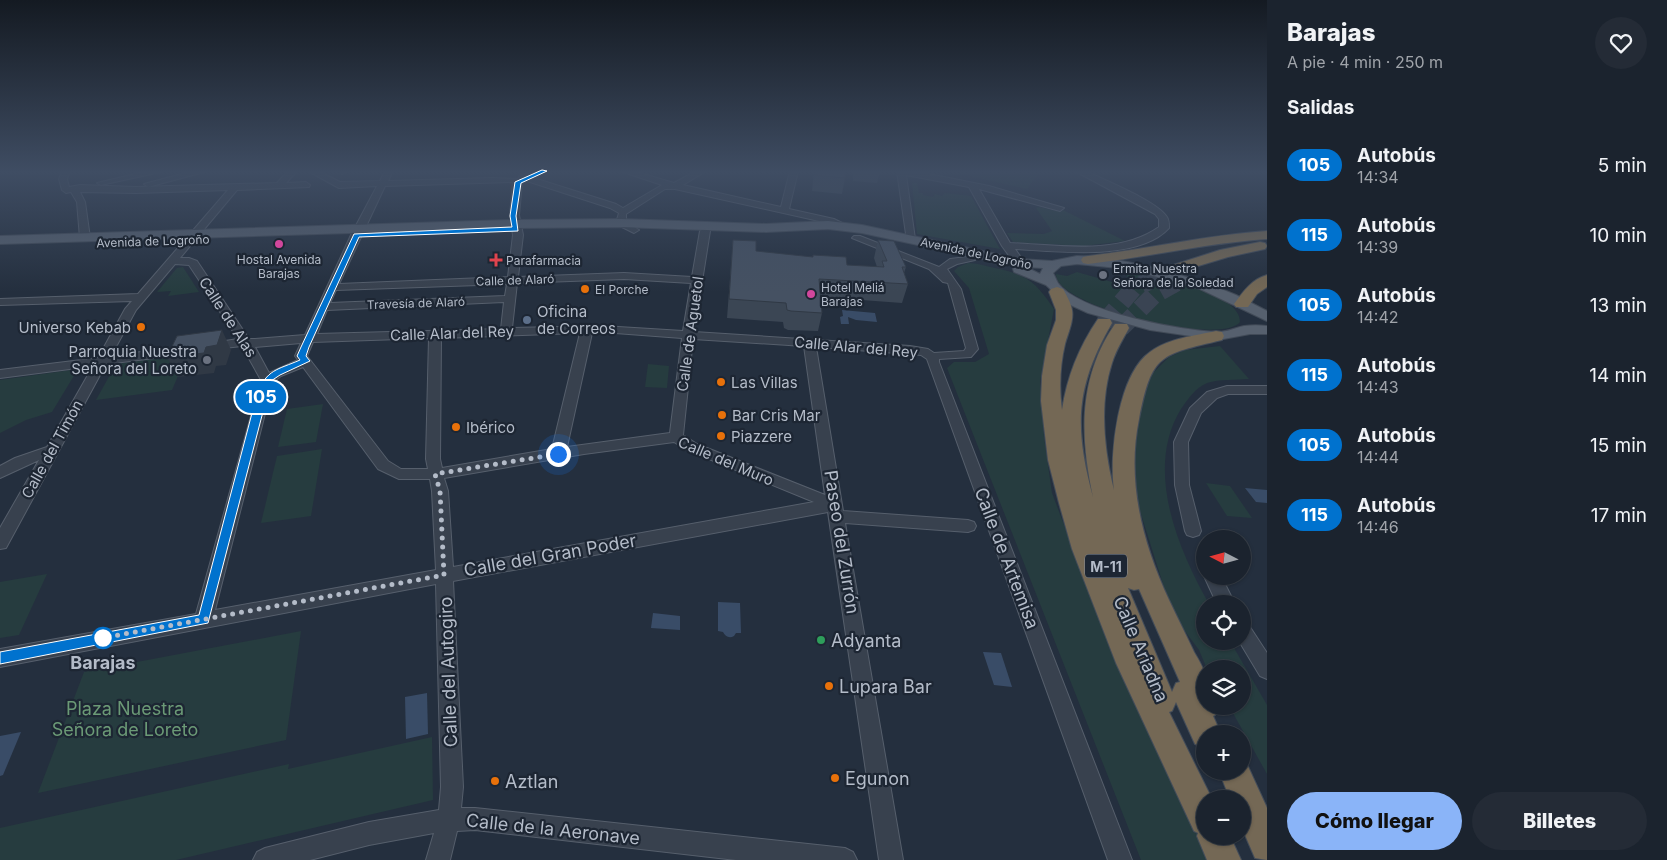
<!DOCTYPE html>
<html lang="es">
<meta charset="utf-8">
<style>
body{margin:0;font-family:Inter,sans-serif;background:#242b36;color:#f1f3f6;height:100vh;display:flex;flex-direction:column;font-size:19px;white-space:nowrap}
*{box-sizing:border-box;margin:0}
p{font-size:16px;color:#a0a4aa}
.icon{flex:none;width:28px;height:28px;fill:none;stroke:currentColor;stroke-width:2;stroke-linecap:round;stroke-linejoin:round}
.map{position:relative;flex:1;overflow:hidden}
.side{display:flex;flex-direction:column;background:#1b232e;width:400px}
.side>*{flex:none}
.badge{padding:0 10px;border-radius:16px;font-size:18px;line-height:32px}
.needle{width:32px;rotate:276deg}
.fabs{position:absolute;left:1196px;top:530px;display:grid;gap:10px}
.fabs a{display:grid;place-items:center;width:55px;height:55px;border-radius:50%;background:#1b232e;box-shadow:0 1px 4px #0004,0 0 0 1px #39404a;font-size:25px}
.you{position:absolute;width:25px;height:25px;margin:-12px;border:4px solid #fff;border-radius:50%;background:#1a73e8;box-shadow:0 0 0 8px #1a73e833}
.map>.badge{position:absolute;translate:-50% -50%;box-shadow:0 0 0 2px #fff}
h2{padding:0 20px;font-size:19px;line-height:45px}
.round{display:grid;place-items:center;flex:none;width:52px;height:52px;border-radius:26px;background:#242b36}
.overview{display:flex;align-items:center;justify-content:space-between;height:85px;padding:0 20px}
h1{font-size:24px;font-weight:800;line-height:38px}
.action{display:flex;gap:10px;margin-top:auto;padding:10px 20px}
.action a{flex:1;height:58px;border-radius:30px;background:#8ab4f8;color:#111;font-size:20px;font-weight:800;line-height:58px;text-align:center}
.action a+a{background:#242b36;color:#f1f3f6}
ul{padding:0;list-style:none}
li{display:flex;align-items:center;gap:15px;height:70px;padding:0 20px}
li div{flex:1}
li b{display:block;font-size:19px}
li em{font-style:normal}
li .badge{min-width:55px;font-weight:700;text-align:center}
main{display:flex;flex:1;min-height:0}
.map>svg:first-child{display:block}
.green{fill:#263c3f}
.water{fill:#394c67}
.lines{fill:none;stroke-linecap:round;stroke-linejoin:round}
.highway-tunnel-far1{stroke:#3a4453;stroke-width:13;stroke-dasharray:13 7;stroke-linecap:butt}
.highway-tunnel{stroke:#3a4453;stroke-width:18;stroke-dasharray:18 9;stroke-linecap:butt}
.minor-casing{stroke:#565f6c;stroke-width:2}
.major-casing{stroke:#414a57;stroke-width:2}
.highway-casing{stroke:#434c59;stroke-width:2}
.minor{fill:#38414e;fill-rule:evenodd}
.major{fill:#56606e;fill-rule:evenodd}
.highway{fill:#746855;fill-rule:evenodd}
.wall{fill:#3b4654}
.shaded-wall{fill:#303945}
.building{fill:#455162;stroke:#303945}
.line{fill:#0072ce;stroke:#fff}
.walk{stroke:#b4bcc9;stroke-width:5;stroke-dasharray:0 9}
.hotel-dot{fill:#d1479c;stroke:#1d2633;stroke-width:2}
.health-dot{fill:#e0444e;stroke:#1d2633;stroke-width:2}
.worship-dot{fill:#6b7280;stroke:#1d2633;stroke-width:2}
.food-dot{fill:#e8710a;stroke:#1d2633;stroke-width:2}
.service-dot{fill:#5c6f8a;stroke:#1d2633;stroke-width:2}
.stop-dot{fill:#fff;stroke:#0072ce;stroke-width:2.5}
.leisure-dot{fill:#2e9e5b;stroke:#1d2633;stroke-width:2}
.labels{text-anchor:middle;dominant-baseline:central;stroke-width:4.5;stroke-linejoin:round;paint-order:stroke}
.far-street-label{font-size:12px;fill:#b4bcc9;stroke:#1d2633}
.far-poi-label{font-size:12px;fill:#b4bcc9;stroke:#1d2633;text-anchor:start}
.shield{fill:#1d2633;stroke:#878f9c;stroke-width:1}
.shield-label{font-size:14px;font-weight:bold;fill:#b4bcc9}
.poi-label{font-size:15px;fill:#b4bcc9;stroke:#1d2633;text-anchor:start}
.street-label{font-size:15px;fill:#b4bcc9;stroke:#1d2633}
.near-street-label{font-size:18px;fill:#b4bcc9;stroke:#1d2633}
.near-poi-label{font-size:18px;fill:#b4bcc9;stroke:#1d2633;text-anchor:start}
.near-stop-label{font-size:18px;font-weight:bold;fill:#b4bcc9;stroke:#1d2633}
.near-park-label{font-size:18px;fill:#6b9a76;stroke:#1d2633}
</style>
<main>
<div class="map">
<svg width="1267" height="860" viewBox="0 0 1267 860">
<rect width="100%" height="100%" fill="#242f3e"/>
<!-- green -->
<g class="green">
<path d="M948 171H1041L1027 189Z"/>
<path d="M912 183H917L919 193H923V195L933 197 935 194 942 196 945 193 971 196 1000 249 917 234Z"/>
<path d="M1039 207 1061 212 1063 210 1125 241 1083 246 1013 242 1007 233 1044 234 1052 231 1036 208Z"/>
<path d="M968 263C977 263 986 266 995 268 1027 275 1035 281 1054 309L1040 382 1044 437 1052 493 1098 615 1212 860H1141L947 368 954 362H975L989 354 969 288 954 271 958 267Z"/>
<path d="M183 267 199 292 168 296 171 291 157 292 177 268Z"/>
<path d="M1130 270C1153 275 1242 293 1240 322 1220 347 1054 306 1056 274L1067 276 1077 272 1126 286 1129 278 1126 276Z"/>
<path d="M1220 346 1249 379C1236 380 1220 379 1207 383 1195 388 1188 399 1181 409 1144 469 1178 549 1209 604H1205V641H1230L1267 705V774L1229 706H1242V669H1207L1199 650 1184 630 1168 600 1135 495 1133 453 1142 403 1152 374 1169 357 1185 350Z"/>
<path d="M187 355 172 390 96 400 116 364Z"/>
<path d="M648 364 669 366 667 388 645 387Z"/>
<path d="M78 369 52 412 26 420 0 433V380Z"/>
<path d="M323 404 316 442 278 447 287 409Z"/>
<path d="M322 449 311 516 261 523 277 456Z"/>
<path d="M1206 483 1230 486 1252 518 1227 516Z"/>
<path d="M47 574 19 635 0 638V582Z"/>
<path d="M301 631 286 740 38 793 84 672Z"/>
<path d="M432 737 433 800 176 860H0V828L289 764 288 769Z"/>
</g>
<!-- water -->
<g class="water">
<path d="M842 310 875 313 877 322 856 320 848 317 849 324H841L840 317 843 316Z"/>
<path d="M1245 488 1267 490V503L1256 502Z"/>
<path d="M718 602 740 603 741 633H736L734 636C729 639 725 636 723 632L718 631Z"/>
<path d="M653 613 680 616V630L651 628Z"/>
<path d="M983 652 1001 653 1012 687 994 685Z"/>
<path d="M427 693 428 734 406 739 405 697Z"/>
<path d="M21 732 3 775 0 776V736Z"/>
</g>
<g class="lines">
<!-- highway-tunnel-far1 -->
<g class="highway-tunnel-far1">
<path d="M1146 283 1175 269"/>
<path d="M1176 283 1192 274"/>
</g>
<!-- highway-tunnel -->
<g class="highway-tunnel">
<path d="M1104 323 1133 289 1149 281"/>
<path d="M1121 328 1154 295 1179 281"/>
</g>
<!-- minor casing -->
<g class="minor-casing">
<g id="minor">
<path d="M62 171H70L67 179 69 187 80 185 136 187 277 183 288 171H297L286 183 306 182 310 185 309 187 237 190 180 258H189L197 261 249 339H255L305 335 351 235 377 186 339 188 308 171H318L340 182 380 181 385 171H393L388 181 492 178 518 179 520 175C530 174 538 171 548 171L534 178 616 204 623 208 662 185 620 171H633L674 183 696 171H706L683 185 781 207 790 171H798L789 209 834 219 842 223V227H836L828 223 675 189H665L626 214V222L639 230 634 233 618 225 616 223 619 213 610 208 527 181 522 183 519 215 523 235 518 277 624 273 692 277 700 231 705 228 708 229 710 231 694 332 910 346 928 349 934 353 964 351 966 348 948 283 943 282 929 269 852 238 854 236H860L939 267 950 259 975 256V260L957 264 947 269 961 289 978 349 971 357 939 359V362L1132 860H1108L927 359 921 355 910 354 816 347 843 511 968 520 974 522 976 526 974 530 968 532 845 523 903 860H879L828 512 453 581 463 787 461 808H475L845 848 853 852 857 860H736L475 830 457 831 450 860H426L434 833 369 845 310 860H253L257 852 265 848 369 822 439 810 441 787 436 584 0 667V649L196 614 261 380 242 346 206 350 204 347 206 344 238 339 189 265 175 264 136 310 111 356 187 346 193 350 187 354 106 364 6 548 0 549V528L39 460 0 478V466L15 458 47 447 93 366 0 378V370L98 358 125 309 132 301 0 305V299L138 294 228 190 136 193 80 192 85 202 90 238 85 241 80 238 77 202 71 192 66 193 62 190 59 179ZM513 182 510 215 513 235 508 277 339 284 385 186ZM624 279 691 283 683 331 602 326 512 328 517 283ZM507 284 505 296 330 303 336 290ZM504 302 501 329 317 334 327 310ZM602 332 682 338 670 433 567 447 592 333ZM580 333 552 449 442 468 440 459 441 338ZM429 338 426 459 428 469H401L388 461 307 356 313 342ZM693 339 804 346 825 495 697 444 683 435ZM301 343 295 356 298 360 269 373 255 347ZM303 367 378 469 399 479H430L432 491 436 570 215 610 273 382 281 376ZM674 442 687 450 814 502 453 567 448 491 444 478 584 454Z"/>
<path d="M148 171H165L101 185 97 183Z"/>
<path d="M193 171H208L148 187 144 184Z"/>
<path d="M339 171H348L342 174Z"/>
<path d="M897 171H914L989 186 1064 208 1060 211 979 189 1010 243C1058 245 1118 256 1159 227V219L1155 214 1075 171H1086C1104 180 1157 201 1167 217 1169 220 1169 224 1169 228 1138 262 1056 251 1015 249L1025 263 1020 266 1016 265 1002 246 969 187 906 175 915 239 913 241H907Z"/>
<path d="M1227 386H1267V394H1228L1217 398 1201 413 1188 442 1189 485 1201 531 1199 535 1193 537 1187 535 1185 531 1175 485 1174 442 1190 408 1207 392Z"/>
<path d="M1205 573V576H1221L1235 604H1217L1204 576Z"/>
<path d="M1242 622 1248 624 1267 653V679L1260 676 1239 641H1242Z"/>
</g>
</g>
<!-- major casing -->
<g class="major-casing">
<path id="major" d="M621 219 766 224 828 221 862 225 1020 259 1052 261 1077 256 1102 257 1157 268 1209 284 1236 295 1267 311V321L1200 289 1129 269 1077 264 1061 266 1053 273C1055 276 1056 280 1058 283 1079 312 1183 331 1218 332 1227 332 1235 328 1244 326 1252 325 1259 325 1267 326V334H1250L1218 340 1150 330 1088 313 1064 302 1046 285 1014 272 1013 269 1016 266 862 233 828 229 766 232 621 227 513 228 0 244V236L513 220ZM1026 267 1043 268 1040 274Z"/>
</g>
<!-- highway casing -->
<g class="highway-casing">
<g id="highway">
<path d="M1267 231V239C1207 243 1148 257 1088 264L1083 263 1081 260 1083 257 1088 256C1148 249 1207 235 1267 231Z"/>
<path d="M1260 242 1265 243 1267 246 1265 249 1228 257 1175 273 1170 272 1168 269 1170 266 1220 250Z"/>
<path d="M1267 275V287L1257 294 1248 307H1236L1234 304C1243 292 1252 279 1267 275Z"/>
<path d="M1057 287 1063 289C1066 294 1071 303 1072 310 1074 321 1068 333 1065 344 1060 365 1059 388 1062 410 1067 376 1079 347 1098 319H1110L1112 323C1075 387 1074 427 1093 497 1080 436 1078 378 1115 324H1127L1129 328C1123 339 1116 350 1112 363 1099 403 1104 450 1114 490 1109 455 1118 374 1150 352 1169 338 1194 336 1216 331L1222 332 1224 336 1222 340C1160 355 1152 353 1139 419 1126 482 1143 544 1169 600 1177 617 1186 635 1194 652 1198 659 1204 668 1205 676 1206 686 1205 696 1205 706H1219L1215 715 1213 716 1221 734H1205V748L1195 744 1176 702 1172 711 1169 712 1212 799H1205V836H1230L1241 860H1207L1197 836 1198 833 1194 831 1116 663 1072 549 1059 503 1048 460 1041 401 1042 376 1047 345 1056 320V310L1049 292 1051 289ZM1128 588 1134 590 1139 589 1180 682 1176 683 1172 692Z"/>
<path d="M1242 759 1245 760 1267 808V860L1255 858 1242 828V799H1230L1219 771H1242Z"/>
</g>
</g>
<!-- minor -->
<use href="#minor" class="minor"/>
<!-- major -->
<use href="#major" class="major"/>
<!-- highway -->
<use href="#highway" class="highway"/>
</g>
<!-- wall -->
<g class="wall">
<path d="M814 171H845V178L842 194 812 191Z"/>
<path d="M853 171H880L877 183 853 181Z"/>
<path d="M733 240 756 251 847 265 877 267 874 258 878 240 906 267 904 273 908 284 902 303 821 297 822 313 818 331 788 330 784 328 783 322 727 318Z"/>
</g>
<!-- shaded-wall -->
<path class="shaded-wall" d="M222 330 231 350 226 365 216 366 214 373 178 377 167 357Z"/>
<!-- building -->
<g class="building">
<path d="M815 171H845V178L815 175Z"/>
<path d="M733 240 756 241V251L813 257V255L846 257 847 265 884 267 882 261H887L878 240 894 241 906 267H902L908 284 819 279 822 313 791 311 787 310 786 303 729 299Z"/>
<path d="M222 330 217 345 206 347 204 353 167 357 177 336Z"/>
</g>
<!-- sky -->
<linearGradient id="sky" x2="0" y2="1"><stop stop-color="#141a22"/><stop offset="0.59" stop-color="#3f4d63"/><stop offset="1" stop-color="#3f4d63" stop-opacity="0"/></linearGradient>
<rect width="1267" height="292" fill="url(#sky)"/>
<!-- line -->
<path class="line" d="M542 170 547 171 521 183 516 216 518 231 359 237 309 347 306 356 310 361 280 375 271 381 208 623 0 664V652L199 615 257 394C267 369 277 370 300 360L297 356 301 347 354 234 512 227 510 216 515 182Z"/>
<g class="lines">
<!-- walk -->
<path class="walk" d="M103 638 97 639 444 575 440 491 435 474 558 454"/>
</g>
<!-- markers -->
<g class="hotel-dot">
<circle cx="279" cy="244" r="5"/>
<circle cx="811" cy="294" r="5"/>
</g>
<path class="health-dot" d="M493.5 252.5h5v5h5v5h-5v5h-5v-5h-5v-5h5z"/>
<g class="worship-dot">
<circle cx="1103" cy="275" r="5"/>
<circle cx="207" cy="360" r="5"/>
</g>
<g class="food-dot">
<circle cx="585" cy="289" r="5"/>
<circle cx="141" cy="327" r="5"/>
<circle cx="721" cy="382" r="5"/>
<circle cx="722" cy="415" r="5"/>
<circle cx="456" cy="427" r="5"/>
<circle cx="721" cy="436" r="5"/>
<circle cx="829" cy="686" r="5"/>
<circle cx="835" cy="778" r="5"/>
<circle cx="495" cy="781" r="5"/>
</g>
<circle class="service-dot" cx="527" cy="320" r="5"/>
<circle class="stop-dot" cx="103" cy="638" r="10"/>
<circle class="leisure-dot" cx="821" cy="640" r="5"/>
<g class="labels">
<!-- far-street labels -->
<g class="far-street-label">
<text transform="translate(153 241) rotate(-2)">Avenida de Logroño</text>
<text transform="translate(976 253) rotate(12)">Avenida de Logroño</text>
<text transform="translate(515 280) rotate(-2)">Calle de Alaró</text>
<text transform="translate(416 303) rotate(-2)">Travesía de Alaró</text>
</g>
<!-- far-poi labels -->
<g class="far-poi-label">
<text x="279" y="259" text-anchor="middle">Hostal Avenida<tspan x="279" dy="14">Barajas</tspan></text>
<text x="506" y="260">Parafarmacia</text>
<text x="1113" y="268">Ermita Nuestra<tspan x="1113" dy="14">Señora de la Soledad</tspan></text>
<text x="821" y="287">Hotel Meliá<tspan x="821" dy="14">Barajas</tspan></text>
<text x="595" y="289">El Porche</text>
</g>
<!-- shield labels -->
<rect class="shield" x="1085" y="554.5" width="42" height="23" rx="4"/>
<g class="shield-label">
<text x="1106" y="566">M-11</text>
</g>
<!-- poi labels -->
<g class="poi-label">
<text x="537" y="311">Oficina<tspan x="537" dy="17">de Correos</tspan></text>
<text x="131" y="327" text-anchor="end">Universo Kebab</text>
<text x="197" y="351" text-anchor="end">Parroquia Nuestra<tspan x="197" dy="17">Señora del Loreto</tspan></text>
<text x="731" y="382">Las Villas</text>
<text x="732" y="415">Bar Cris Mar</text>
<text x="466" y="427">Ibérico</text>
<text x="731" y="436">Piazzere</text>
</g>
<!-- street labels -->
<g class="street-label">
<text transform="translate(228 317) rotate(57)">Calle de Alas</text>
<text transform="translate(452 333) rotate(-2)">Calle Alar del Rey</text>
<text transform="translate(690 334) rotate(-82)">Calle de Aguetol</text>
<text transform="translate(856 347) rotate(5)">Calle Alar del Rey</text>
<text transform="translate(52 449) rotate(-61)">Calle del Timón</text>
<text transform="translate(726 461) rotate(23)">Calle del Muro</text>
</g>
<!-- near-street labels -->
<g class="near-street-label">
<text transform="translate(842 542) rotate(81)">Paseo del Zurrón</text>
<text transform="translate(550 555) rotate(-10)">Calle del Gran Poder</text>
<text transform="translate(1007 558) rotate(69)">Calle de Artemisa</text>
<text transform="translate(1141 649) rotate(67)">Calle Ariadna</text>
<text transform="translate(448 672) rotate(-92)">Calle del Autogiro</text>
<text transform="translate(553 829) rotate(6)">Calle de la Aeronave</text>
</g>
<!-- near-poi labels -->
<g class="near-poi-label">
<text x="831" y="640">Adyanta</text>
<text x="839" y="686">Lupara Bar</text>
<text x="845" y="778">Egunon</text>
<text x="505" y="781">Aztlan</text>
</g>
<!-- near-stop labels -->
<g class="near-stop-label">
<text x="103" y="662">Barajas</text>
</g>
<!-- near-park labels -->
<g class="near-park-label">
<text x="125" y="708">Plaza Nuestra<tspan x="125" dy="21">Señora de Loreto</tspan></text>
</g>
</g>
</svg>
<div class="fabs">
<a><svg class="needle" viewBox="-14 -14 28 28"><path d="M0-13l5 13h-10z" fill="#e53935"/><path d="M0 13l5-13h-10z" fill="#a0a4aa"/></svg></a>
<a><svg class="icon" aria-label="locate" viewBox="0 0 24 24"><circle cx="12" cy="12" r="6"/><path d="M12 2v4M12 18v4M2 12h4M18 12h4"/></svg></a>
<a><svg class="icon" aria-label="layers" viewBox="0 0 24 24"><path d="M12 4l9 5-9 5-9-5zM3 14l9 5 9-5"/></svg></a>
<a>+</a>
<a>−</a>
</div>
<div class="you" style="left:558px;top:454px"></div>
<b class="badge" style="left:261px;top:397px;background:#0072ce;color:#fff">105</b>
</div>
<section class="side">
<div class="overview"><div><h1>Barajas</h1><p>A pie · 4 min · 250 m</p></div><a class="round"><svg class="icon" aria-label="heart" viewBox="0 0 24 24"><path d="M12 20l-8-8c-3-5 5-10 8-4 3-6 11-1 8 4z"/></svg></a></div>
<h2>Salidas</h2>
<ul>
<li><span class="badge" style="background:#0072ce;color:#fff">105</span><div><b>Autobús</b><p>14:34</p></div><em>5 min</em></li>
<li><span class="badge" style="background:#0072ce;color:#fff">115</span><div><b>Autobús</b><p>14:39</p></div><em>10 min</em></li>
<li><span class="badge" style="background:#0072ce;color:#fff">105</span><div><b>Autobús</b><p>14:42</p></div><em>13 min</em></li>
<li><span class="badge" style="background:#0072ce;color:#fff">115</span><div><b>Autobús</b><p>14:43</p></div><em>14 min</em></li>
<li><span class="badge" style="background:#0072ce;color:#fff">105</span><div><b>Autobús</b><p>14:44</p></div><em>15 min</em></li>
<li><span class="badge" style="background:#0072ce;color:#fff">115</span><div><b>Autobús</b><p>14:46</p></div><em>17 min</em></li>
</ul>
<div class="action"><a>Cómo llegar</a><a>Billetes</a></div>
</section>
</main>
